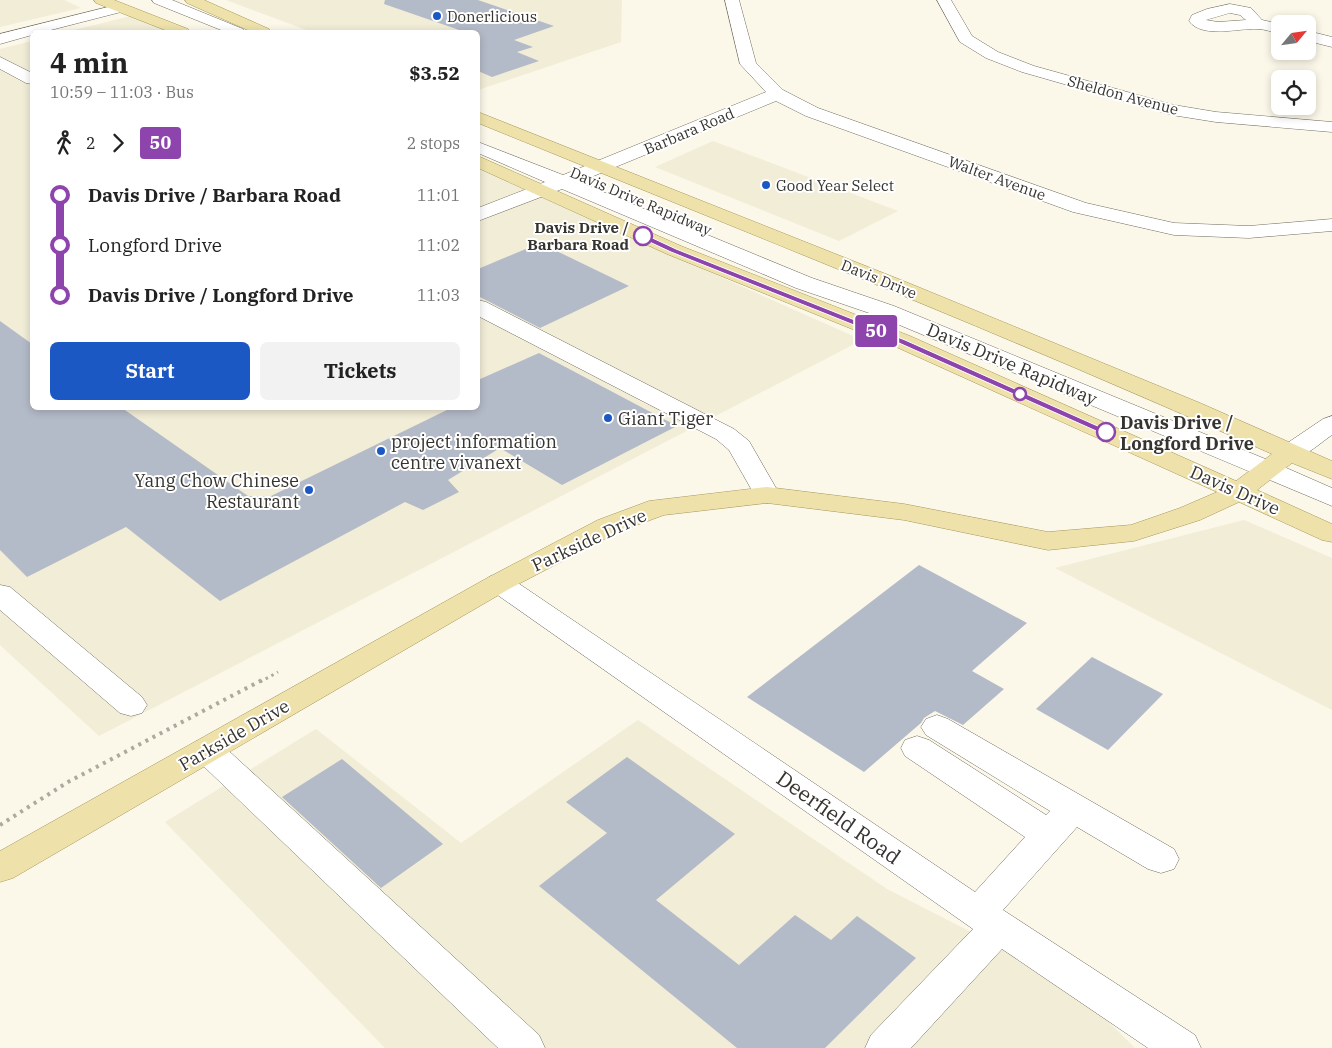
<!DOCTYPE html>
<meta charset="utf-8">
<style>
body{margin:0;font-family:"IBM Plex Serif",serif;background:#f2f2f2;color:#222;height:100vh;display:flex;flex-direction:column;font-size:19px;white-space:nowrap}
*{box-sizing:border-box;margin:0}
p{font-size:16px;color:#767676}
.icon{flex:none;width:28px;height:28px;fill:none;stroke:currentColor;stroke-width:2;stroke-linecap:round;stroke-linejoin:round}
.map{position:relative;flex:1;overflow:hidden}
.panel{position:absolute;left:30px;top:30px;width:450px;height:380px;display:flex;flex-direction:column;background:#fff;border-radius:8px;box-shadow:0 2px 8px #0003}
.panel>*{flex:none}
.badge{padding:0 10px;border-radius:4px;font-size:18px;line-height:32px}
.needle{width:32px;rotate:61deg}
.buttons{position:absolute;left:1271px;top:15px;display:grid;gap:10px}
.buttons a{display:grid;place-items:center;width:45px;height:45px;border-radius:8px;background:#fff;box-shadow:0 2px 8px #0003;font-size:25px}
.map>.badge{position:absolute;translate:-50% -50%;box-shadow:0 0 0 2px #fff}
.legs{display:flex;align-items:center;gap:8px;height:55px;padding:0 20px;font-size:16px}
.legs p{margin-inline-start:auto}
.overview{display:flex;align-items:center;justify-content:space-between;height:85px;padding:0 20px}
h1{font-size:28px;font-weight:800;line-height:38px}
.action{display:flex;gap:10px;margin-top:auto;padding:10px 20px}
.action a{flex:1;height:58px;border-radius:8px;background:#1c58c4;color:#fff;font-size:20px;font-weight:800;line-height:58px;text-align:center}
.action a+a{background:#f2f2f2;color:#222}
ul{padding:0 20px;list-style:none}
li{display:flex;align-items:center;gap:18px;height:50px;font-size:19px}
li i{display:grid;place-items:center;width:8px;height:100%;margin:0 6px;background:currentColor}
li i::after{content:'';width:12px;height:12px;margin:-6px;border:4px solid;border-radius:50%;background:#fff}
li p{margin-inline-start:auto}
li:first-child i{background:linear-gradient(#0000 50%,currentColor 0)}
li:last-child i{background:linear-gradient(currentColor 50%,#0000 0)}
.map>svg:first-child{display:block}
.built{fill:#f2edd7}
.building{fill:#b4bbc8}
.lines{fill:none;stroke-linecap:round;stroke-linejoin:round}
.minor-casing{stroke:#6f6c5f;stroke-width:1}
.major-casing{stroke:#a6975b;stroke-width:1}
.path-far1{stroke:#aca99e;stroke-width:3;stroke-dasharray:2.5 4;stroke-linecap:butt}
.path{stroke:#aca99e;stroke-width:4;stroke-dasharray:3 5;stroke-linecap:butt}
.minor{fill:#fff;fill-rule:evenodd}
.major{fill:#eee1aa;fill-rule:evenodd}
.line-1{fill:#8e44ad;stroke:#fff}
.poi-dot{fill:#1c58c4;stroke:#fff;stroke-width:2}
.stop-1-dot{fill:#fff;stroke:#8e44ad;stroke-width:2.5}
.labels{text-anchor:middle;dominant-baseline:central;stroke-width:4;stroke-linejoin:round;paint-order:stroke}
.far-poi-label{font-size:15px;fill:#36342f;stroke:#fff;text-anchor:start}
.far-street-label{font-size:15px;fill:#36342f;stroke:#fff}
.far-stop-label{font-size:15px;font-weight:bold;fill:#36342f;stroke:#fff;text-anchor:end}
.street-label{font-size:18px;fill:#36342f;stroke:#fff}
.poi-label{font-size:18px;fill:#36342f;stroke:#fff;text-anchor:start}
.stop-label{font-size:18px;font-weight:bold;fill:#36342f;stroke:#fff;text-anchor:start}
.near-street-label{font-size:21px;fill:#36342f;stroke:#fff}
</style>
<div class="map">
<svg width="1332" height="1048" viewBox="0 0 1332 1048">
<rect width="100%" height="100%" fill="#fbf7e9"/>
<!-- built -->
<g class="built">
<path d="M0 0H64L81 8 0 27Z"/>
<path d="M226 0H622L621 42 478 90V32H312Z"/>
<path d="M131 16 169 32H66Z"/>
<path d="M32 41V408H478V169L862 340 99 736 0 645V49Z"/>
<path d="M713 141 898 211 839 241 655 167Z"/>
<path d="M1244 520 1332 558V710L1055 568Z"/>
<path d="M638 720 887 889 1067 981 1135 1048H385L165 822 316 729 461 843Z"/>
</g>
<!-- building -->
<g class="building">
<path d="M385 0H478L554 26 514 40 533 47 517 52 539 61 492 77 478 71V32H465L384 4Z"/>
<path d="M540 243 629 286 540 328 478 296V269Z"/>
<path d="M0 321 32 344V408H122L248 496H271L451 408H478V380L539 353 677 426 562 485 500 448 448 480 459 492 423 510 405 502 220 601 126 527 27 577 0 550Z"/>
<path d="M919 565 1027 623 972 671 1004 689 963 725 935 711 924 718 921 723 864 772 747 697Z"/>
<path d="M1092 657 1163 694 1108 750 1036 709Z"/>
<path d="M627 757 735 834 656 900 739 965 795 915 831 940 857 916 916 958 825 1048H737L539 886 607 833 566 802Z"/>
<path d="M342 759 443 844 381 888 282 797Z"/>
</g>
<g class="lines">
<!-- minor casing -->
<g class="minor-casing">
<g id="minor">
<path d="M152 0H172L243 29 246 32H226L154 3Z"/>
<path d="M725 0H739L756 63 783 90 818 108 1086 203 1174 223 1249 226 1332 219V231L1249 238 1174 235 1073 212 806 116 776 101 579 182 812 278 894 306 1275 463 1332 488V506L878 316 796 288 562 189 478 221V208L545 182 478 153V142L563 175 766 92 740 64Z"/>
<path d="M937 0H951L972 36 998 52 1034 66 1174 105 1216 112 1332 122V132L1216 122 1172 115 1022 72 986 58 960 42Z"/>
<path d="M120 4 125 5 127 8 125 11 43 32H32V35L0 44V34Z"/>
<path d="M1230 4 1251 8 1262 20 1280 24V34C1272 32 1265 29 1257 29 1238 28 1202 39 1189 21L1192 15 1207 9ZM1230 13 1240 15 1246 20 1218 22 1206 20Z"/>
<path d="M1308 31 1332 37V47L1308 41Z"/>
<path d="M0 57 32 73V84L26 83 0 69Z"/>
<path d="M478 300 486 302 734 429 749 441 780 495 776 501 767 503 758 501 729 450 716 439 478 316Z"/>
<path d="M1332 416V435C1316 446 1300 463 1280 458L1276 453 1280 448 1323 419Z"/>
<path d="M499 574 509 577 975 892 1025 837 905 756 901 748 905 740 917 736 929 740 1046 815 1050 811 926 735 921 727 926 719 937 715 948 719 1174 849 1179 859 1174 869 1161 873 1148 869 1077 827 1003 910 1195 1035 1201 1048H1148L1002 949 911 1048H865L871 1035 973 929 489 589 485 583 489 577Z"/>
<path d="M0 585 10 587 142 697 147 705 142 713 131 716 120 713 0 610Z"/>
<path d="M207 738 219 742 539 1035 545 1048H498L195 758 191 750 195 742Z"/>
</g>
</g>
<!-- major casing -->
<g class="major-casing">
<g id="major">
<path d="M94 0H114L188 29 191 32H170L96 3Z"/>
<path d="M185 0H204L269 29 272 32H252L187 3Z"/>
<path d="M478 112 906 282 1200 403 1332 461V479L1292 463 1257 490 1332 524V542L1322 540 1239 502 1200 520 1134 541 1048 550 904 520 767 503 664 515 618 532 509 589 13 878 0 882V851L489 577 598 520 649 501 767 487 904 504 1048 532 1131 525 1180 508 1217 492 894 346 667 254 478 168V156L681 246 910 336 1236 481 1272 454C1010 336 743 231 478 123Z"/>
</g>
</g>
<!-- path-far1 -->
<path class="path-far1" d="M260 682 278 672"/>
<!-- path -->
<path class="path" d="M0 825 68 782 262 680"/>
<!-- minor -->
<use href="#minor" class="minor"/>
<!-- major -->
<use href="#major" class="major"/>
</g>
<!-- line-1 -->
<path class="line-1" d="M641 235H646L676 249 905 340 1111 432 1106 434H1103L899 343 671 252 641 238Z"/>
<!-- markers -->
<g class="poi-dot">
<circle cx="437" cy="16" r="5"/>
<circle cx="766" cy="185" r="5"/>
<circle cx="608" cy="418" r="5"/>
<circle cx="381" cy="451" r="5"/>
<circle cx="309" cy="490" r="5"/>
</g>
<g class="stop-1-dot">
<circle cx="643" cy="236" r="9"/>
<circle cx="1020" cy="394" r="6"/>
<circle cx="1106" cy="432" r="9"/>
</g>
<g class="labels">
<!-- far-poi labels -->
<g class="far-poi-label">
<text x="447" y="16">Donerlicious</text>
<text x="776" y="185">Good Year Select</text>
</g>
<!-- far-street labels -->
<g class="far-street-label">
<text transform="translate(1123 95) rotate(15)">Sheldon Avenue</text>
<text transform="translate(689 131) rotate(-23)">Barbara Road</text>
<text transform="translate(997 178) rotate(20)">Walter Avenue</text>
<text transform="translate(641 201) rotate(23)">Davis Drive Rapidway</text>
<text transform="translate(879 279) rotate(22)">Davis Drive</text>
</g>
<!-- far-stop labels -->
<g class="far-stop-label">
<text x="629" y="227">Davis Drive /<tspan x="629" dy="17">Barbara Road</tspan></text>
</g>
<!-- street labels -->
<g class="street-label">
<text transform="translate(1012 364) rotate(23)">Davis Drive Rapidway</text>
<text transform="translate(1235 490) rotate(24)">Davis Drive</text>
<text transform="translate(589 540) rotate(-25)">Parkside Drive</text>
<text transform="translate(234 735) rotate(-30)">Parkside Drive</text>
</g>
<!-- poi labels -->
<g class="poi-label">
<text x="618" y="418">Giant Tiger</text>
<text x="391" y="441">project information<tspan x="391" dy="21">centre vivanext</tspan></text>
<text x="299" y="480" text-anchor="end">Yang Chow Chinese<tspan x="299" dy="21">Restaurant</tspan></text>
</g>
<!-- stop labels -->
<g class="stop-label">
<text x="1120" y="422">Davis Drive /<tspan x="1120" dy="21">Longford Drive</tspan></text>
</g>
<!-- near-street labels -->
<g class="near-street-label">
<text transform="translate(839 817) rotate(35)">Deerfield Road</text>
</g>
</g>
</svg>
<div class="buttons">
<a><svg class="needle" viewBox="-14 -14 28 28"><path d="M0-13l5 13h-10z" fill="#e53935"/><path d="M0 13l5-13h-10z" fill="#767676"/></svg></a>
<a><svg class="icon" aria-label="locate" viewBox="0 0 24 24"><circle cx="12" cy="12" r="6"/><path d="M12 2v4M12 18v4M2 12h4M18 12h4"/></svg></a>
</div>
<b class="badge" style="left:876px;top:331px;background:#8e44ad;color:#fff">50</b>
<section class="panel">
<div class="overview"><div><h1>4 min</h1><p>10:59 – 11:03 · Bus</p></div><b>$3.52</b></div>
<div class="legs"><svg class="icon" aria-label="walk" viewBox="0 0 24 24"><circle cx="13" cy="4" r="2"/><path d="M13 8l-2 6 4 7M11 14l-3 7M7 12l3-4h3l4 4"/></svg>2<svg class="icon" aria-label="forward" viewBox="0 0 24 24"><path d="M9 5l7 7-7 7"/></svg><b class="badge" style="background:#8e44ad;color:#fff">50</b><p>2 stops</p></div>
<ul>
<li><i style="color:#8e44ad"></i><b>Davis Drive / Barbara Road</b><p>11:01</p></li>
<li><i style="color:#8e44ad"></i><span>Longford Drive</span><p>11:02</p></li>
<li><i style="color:#8e44ad"></i><b>Davis Drive / Longford Drive</b><p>11:03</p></li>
</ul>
<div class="action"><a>Start</a><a>Tickets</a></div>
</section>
</div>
